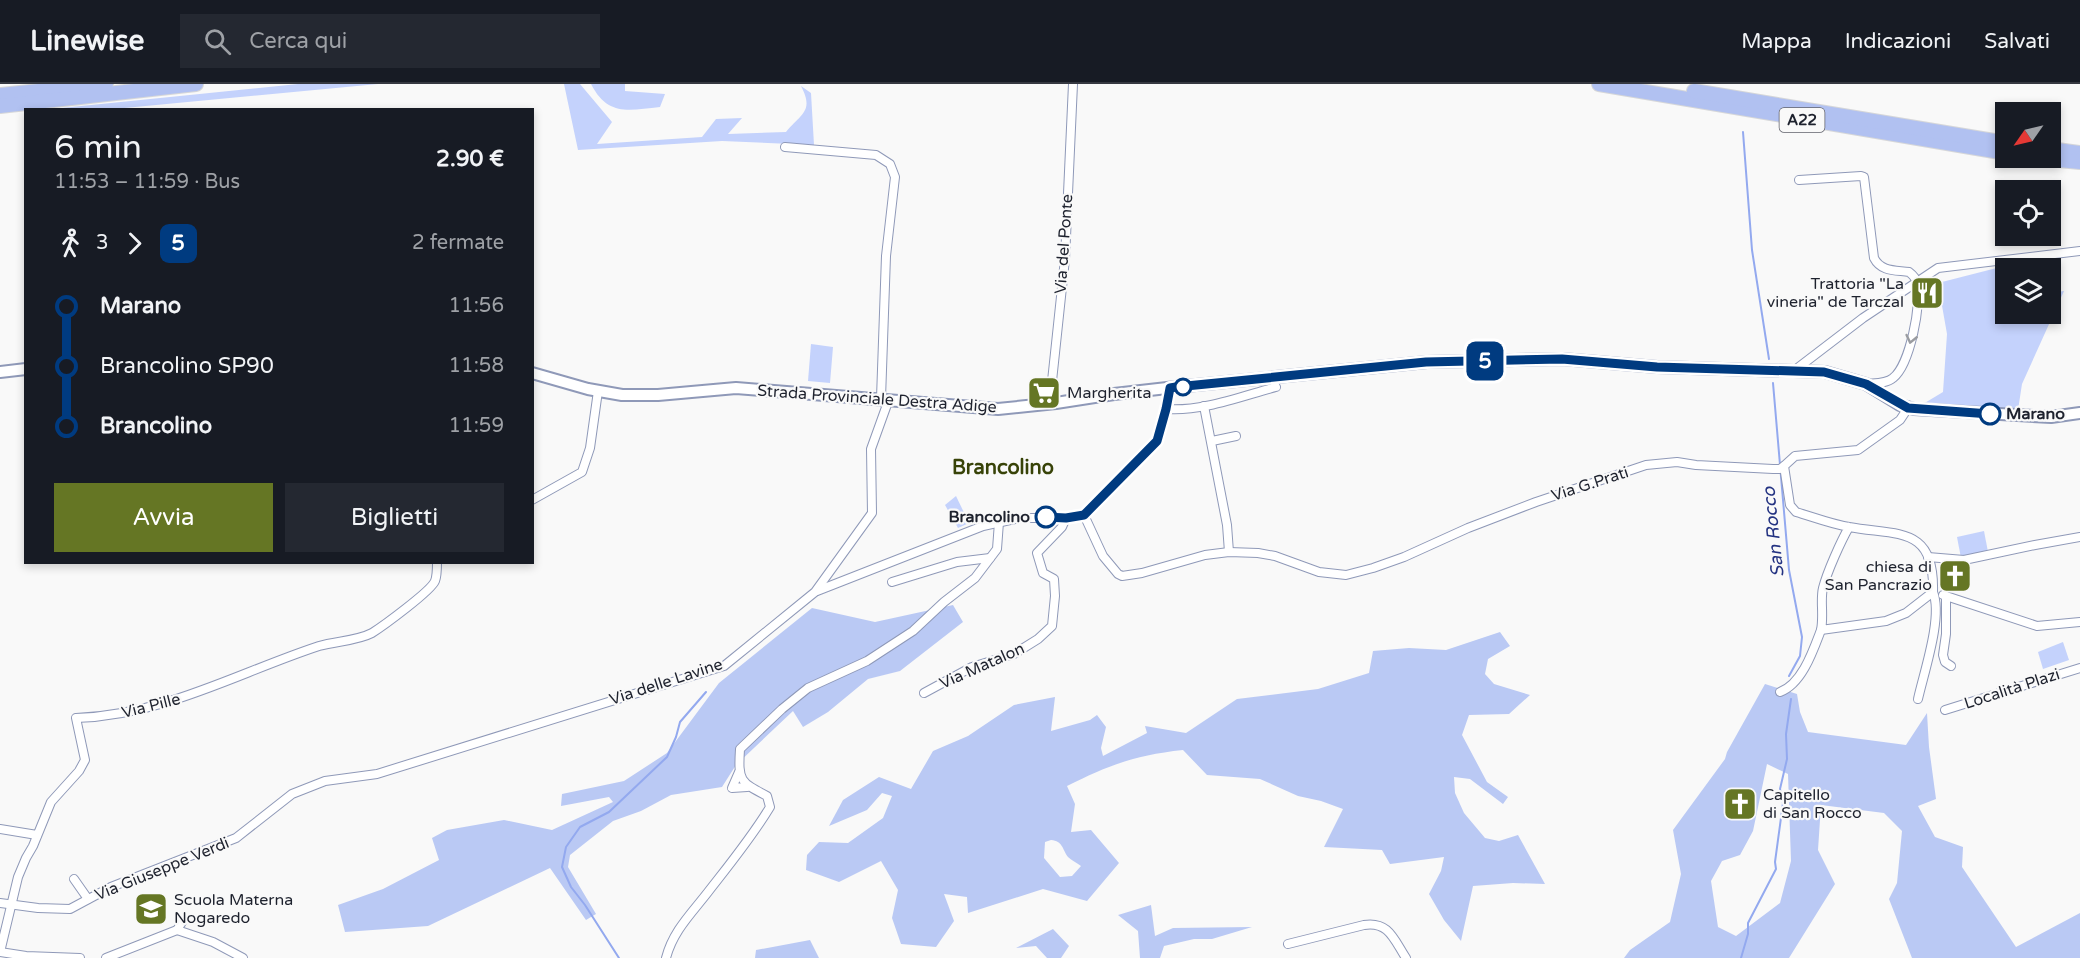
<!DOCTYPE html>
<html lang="it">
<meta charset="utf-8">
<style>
body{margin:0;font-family:"Varela Round",sans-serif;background:#242831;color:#f1f3f6;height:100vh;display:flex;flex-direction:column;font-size:22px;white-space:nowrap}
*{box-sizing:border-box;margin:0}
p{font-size:20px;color:#9ea1a6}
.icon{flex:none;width:33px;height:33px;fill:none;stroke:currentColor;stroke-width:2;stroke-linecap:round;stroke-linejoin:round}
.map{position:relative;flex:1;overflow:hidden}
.side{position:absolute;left:24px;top:24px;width:510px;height:456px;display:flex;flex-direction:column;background:#171b24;border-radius:0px;box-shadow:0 3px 9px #0003}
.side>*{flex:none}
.badge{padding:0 12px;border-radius:9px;font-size:21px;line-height:39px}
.needle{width:39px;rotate:236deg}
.fabs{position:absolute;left:1995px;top:18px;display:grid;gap:12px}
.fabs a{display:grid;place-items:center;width:66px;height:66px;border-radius:0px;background:#171b24;box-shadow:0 3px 9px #0003;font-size:30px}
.map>.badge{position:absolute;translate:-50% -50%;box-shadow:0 0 0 3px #fff}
.legs{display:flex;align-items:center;gap:9px;height:66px;padding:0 30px;font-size:20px}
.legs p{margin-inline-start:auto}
.overview{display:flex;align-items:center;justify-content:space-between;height:102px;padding:0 30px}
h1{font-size:33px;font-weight:600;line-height:45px}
.cta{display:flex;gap:12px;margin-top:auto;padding:12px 30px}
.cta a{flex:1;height:69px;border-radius:0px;background:#657624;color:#fff;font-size:24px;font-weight:600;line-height:69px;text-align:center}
.cta a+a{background:#242831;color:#f1f3f6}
ul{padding:0 30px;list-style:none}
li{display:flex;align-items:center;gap:21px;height:60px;font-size:22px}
li i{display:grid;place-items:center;width:9px;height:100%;margin:0 8px;background:currentColor}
li i::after{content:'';width:15px;height:15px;margin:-8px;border:4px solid;border-radius:50%;background:#171b24}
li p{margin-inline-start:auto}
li:first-child i{background:linear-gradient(#0000 50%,currentColor 0)}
li:last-child i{background:linear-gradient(currentColor 50%,#0000 0)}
header{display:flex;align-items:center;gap:36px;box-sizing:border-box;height:84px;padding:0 30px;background:#171b24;border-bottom:2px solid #363941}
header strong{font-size:28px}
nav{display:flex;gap:33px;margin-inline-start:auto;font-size:21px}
.search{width:420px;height:54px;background:#242831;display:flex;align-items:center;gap:15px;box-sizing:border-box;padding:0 21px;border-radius:0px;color:#9ea1a6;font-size:22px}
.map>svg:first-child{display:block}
.green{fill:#c4d2fc}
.forest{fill:#bac9f4;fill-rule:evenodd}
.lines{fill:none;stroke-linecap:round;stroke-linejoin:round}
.stream{stroke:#93a9ef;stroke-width:2}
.minor-casing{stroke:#8f99b8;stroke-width:10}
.secondary-casing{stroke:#8f99b8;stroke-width:14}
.motorway-casing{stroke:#d6d7d9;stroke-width:16}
.minor{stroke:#fff;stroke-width:8}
.secondary{stroke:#fff;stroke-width:10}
.motorway{stroke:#b1c1f1;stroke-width:14}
.oneway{stroke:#9a9ca1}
.line-1-casing{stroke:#fff;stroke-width:14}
.line-1{stroke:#003b80;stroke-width:9}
.stop-1-dot{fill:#fff;stroke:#003b80;stroke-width:3}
.labels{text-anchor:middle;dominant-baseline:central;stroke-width:4.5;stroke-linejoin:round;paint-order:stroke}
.shield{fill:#f9f9f9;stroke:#60626b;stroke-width:1.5}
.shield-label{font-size:15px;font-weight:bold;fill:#1e222e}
.street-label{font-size:16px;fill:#1e222e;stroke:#f9f9f9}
.poi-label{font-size:16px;fill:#1e222e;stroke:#f9f9f9;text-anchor:start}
.stop-label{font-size:16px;font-weight:bold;fill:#1e222e;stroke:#f9f9f9;text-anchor:start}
.water-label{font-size:18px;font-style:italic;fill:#243382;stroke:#f9f9f9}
.quarter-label{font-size:20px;font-weight:bold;fill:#384308;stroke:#f9f9f9}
</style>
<header>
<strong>Linewise</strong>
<div class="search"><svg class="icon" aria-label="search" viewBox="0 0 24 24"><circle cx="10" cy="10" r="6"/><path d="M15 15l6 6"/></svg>Cerca qui</div>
<nav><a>Mappa</a><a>Indicazioni</a><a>Salvati</a></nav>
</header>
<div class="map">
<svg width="2080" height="874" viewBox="0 0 2080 874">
<rect width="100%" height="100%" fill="#f9f9f9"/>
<!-- green -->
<g class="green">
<path d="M298 0H378L114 25H52Z"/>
<path d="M564 0H580L612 38 597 60 702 53 716 35 742 34 728 50 786 48C802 29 814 27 801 2L811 9 814 61 722 57 578 66Z"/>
<path d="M591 0H625V7L665 10 660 23C629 26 608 33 591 0Z"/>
<path d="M2028 176V184H2006V230H2050L2051 209 2064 207 2022 300 2018 326 1929 324 1923 320 1943 308 1947 250 1938 199Z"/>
<path d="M811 260 833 263 830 299 808 297Z"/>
<path d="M956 412 969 439 958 444 945 421Z"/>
<path d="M1984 447 1988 468 1961 474 1957 453Z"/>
<path d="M2063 558 2069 576 2043 585 2038 568Z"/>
</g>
<!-- forest -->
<g class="forest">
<path d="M953 521 963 538 900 587 868 595 828 628 803 643 793 627 736 681 722 703 671 711 641 727 613 737 570 771 568 783 596 830 586 836 550 784 428 842 345 848 338 821 383 805 439 776 432 754 447 746 504 736 552 746 613 718 609 713 561 722 562 710 624 697 667 669 719 599 812 524 875 538Z"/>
<path d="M1500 548 1510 562 1488 575 1485 590 1494 600 1530 611 1509 630 1469 631 1462 651 1487 698 1508 713 1503 720 1470 695 1454 693 1455 709 1464 729 1485 754 1499 757 1518 751 1545 800 1513 799 1473 802 1461 857 1444 836 1429 810 1441 787 1444 773 1390 780 1382 766 1324 763 1343 725 1321 717 1298 712 1260 695 1207 691 1183 666C1136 671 1109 681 1067 702L1075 720 1071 748 1091 746 1119 779 1087 817 1043 805 968 829 967 813 944 810 954 837 936 863 901 860 892 834 898 806 881 777 839 798 806 786 807 771 819 758 848 759 883 734 892 712 882 709 867 726 829 742 843 716 879 693 911 705 933 667 968 652 1014 621 1055 613 1051 647 1090 636 1097 631 1106 643 1101 664 1103 672 1147 649 1145 642 1186 649 1237 615 1318 605 1369 589 1373 567 1409 564 1446 566ZM1051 756C1063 757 1062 765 1068 773 1071 776 1077 779 1081 782L1072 792 1060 793 1044 774 1045 758Z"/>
<path d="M1765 600 1797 610 1800 628 1808 648 1906 661 1927 629 1929 663 1936 715 1918 722 1935 753 1963 763 1962 783 2016 863 2080 829V874H1912L1889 815 1897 799 1902 747 1884 729 1821 721 1818 766 1835 800 1789 874H1624L1630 866 1670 838 1681 790 1673 746 1725 675 1727 668ZM1767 680 1788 690 1791 777 1780 819 1736 852 1718 843 1711 797 1722 777 1740 771 1753 747Z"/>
<path d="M1151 821 1155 852 1173 844 1252 843 1212 855H1194L1164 862 1160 874H1140L1138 847 1118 831Z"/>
<path d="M1053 845 1069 862 1061 874H1047L1036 862 1016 864Z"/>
<path d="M810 856 819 874H755L756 866Z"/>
</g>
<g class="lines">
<!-- stream -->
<g class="stream">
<path d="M1743 48 1752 166 1769 275"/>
<path d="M1773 299 1789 486 1802 553 1800 572 1789 592"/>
<path d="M619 874 585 821 571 803 562 783 566 763 580 743 609 728 667 673 676 653 680 638 706 608"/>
<path d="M1741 874 1748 850V839L1776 785 1775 778 1783 719 1780 705 1787 675 1786 650 1791 615"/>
</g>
<!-- minor casing -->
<g class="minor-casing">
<g id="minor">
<path d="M785 63 876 71 890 80 895 93 886 172 881 314"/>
<path d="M1799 96 1861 92 1864 93 1874 174C1881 188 1896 186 1909 188 1913 191 1916 194 1917 199 1922 219 1910 281 1893 294 1886 300 1874 299 1866 300"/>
<path d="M1795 286 1863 234 1938 184 2080 167"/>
<path d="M1056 319 1052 297 1065 175 1073 0"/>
<path d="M1204 322 1227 441 1229 468"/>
<path d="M1166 325C1201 328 1242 312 1276 303"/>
<path d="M1212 357 1236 352"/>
<path d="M532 416 582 388 590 364 598 307"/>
<path d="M1084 431 1103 472 1118 490 1122 492 1142 489 1205 471 1229 468 1258 469 1275 472 1319 488 1346 491 1373 484 1404 473 1468 444 1536 418 1646 381 1677 378 1696 381 1773 385H1780L1784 382"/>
<path d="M1084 431 1157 356 1166 325 1170 304"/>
<path d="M1849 443C1841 457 1827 488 1823 504 1820 516 1824 531 1821 546L1886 537 1906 529 1933 508C1935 441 1897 452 1849 443 1831 440 1813 433 1796 428L1790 421 1784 382 1795 372 1858 366 1900 336 1908 324"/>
<path d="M1928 473 1964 476 2035 461 2080 453"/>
<path d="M892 498 957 478 990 474"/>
<path d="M817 507 983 442 1020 434H1066L1084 431"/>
<path d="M1943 511 1946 512V550L1943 571 1945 578 1951 582"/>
<path d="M1946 512 2037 542 2080 538"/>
<path d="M1780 608C1802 600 1813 567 1821 546"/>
<path d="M924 609 972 583 1014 570 1038 555 1052 542 1055 512 1054 495 1043 489 1037 469 1062 443 1066 434"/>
<path d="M1918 615C1924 588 1943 533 1933 508"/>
<path d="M1945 626 2080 584"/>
<path d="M739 688 732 704 747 703"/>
<path d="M0 745 37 751"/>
<path d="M74 795 88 815"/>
<path d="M0 819 38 824 70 825 111 803 236 754 292 710 325 697 377 690 724 582 815 508 872 429 871 365 889 315"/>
<path d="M177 846 213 858 243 874"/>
<path d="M1288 860 1364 841C1389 837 1394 856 1406 874"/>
<path d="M0 868 18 793 26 774 33 762 51 718 79 687 85 676 76 634C165 631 237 589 319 562 336 557 357 557 372 549 383 542 431 507 435 497 437 492 437 484 437 478"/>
<path d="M0 868 26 872 80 874"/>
<path d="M106 874 177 846 182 838"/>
<path d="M666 874C673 847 691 830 708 808 729 781 752 753 770 723L767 712C740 698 738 697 740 665L782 625 808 604 867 577 913 547 944 518 975 494 997 465 999 438"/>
</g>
</g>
<!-- secondary casing -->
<g class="secondary-casing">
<g id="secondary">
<path d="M0 288 26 285"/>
<path d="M532 289 588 305 622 311H658L736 304 998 325 1056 319 1114 310 1176 303 1427 278 1562 275 1657 283 1825 288 1866 300 1900 321 1914 325 2051 333 2080 329"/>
</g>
</g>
<!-- motorway casing -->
<g class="motorway-casing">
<g id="motorway">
<path d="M1599 0 2006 69"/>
<path d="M1694 7 2006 59"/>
<path d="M0 11 106 0"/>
<path d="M0 22 196 0"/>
<path d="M2050 65 2080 69"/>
<path d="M2038 74 2080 78"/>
</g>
</g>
<!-- minor -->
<use href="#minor" class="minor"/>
<!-- secondary -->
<use href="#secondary" class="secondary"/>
<!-- motorway -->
<use href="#motorway" class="motorway"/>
</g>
<!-- one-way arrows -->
<defs><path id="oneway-chevron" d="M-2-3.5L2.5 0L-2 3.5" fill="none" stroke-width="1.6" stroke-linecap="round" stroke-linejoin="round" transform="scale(1.5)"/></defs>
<use class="oneway" href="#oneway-chevron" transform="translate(1911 255) rotate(103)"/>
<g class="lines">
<!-- line-1 casing -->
<g class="line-1-casing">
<path id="line-1" d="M1046 433 1066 434 1084 431 1157 357 1166 325 1170 304 1176 303 1426 278 1562 275 1657 283 1824 288 1866 300 1908 324 1990 330"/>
</g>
<!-- line-1 -->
<use href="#line-1" class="line-1"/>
</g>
<!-- icons -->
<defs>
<g id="restaurant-square" transform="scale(1.725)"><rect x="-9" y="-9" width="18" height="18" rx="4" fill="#657624" stroke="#f9f9f9"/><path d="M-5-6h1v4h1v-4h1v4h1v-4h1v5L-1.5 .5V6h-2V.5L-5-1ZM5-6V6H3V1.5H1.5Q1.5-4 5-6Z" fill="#fff"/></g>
<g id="supermarket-square" transform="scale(1.725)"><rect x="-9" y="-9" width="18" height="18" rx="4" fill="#657624" stroke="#f9f9f9"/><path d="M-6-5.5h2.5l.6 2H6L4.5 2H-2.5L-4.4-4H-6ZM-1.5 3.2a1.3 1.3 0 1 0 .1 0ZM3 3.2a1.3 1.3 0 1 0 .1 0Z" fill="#fff"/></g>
<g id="church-square" transform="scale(1.725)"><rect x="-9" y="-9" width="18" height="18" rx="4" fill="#657624" stroke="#f9f9f9"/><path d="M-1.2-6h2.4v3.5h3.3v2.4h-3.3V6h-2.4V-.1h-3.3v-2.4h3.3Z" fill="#fff"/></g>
<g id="school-square" transform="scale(1.725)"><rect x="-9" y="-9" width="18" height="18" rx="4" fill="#657624" stroke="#f9f9f9"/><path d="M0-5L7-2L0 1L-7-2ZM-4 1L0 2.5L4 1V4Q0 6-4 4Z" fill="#fff"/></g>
</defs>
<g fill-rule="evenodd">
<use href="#restaurant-square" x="1927" y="209"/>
<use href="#supermarket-square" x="1044" y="309"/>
<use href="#church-square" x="1955" y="492"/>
<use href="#church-square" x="1740" y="720"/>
<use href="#school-square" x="151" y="825"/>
</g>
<!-- markers -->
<g class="stop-1-dot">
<circle cx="1183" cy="303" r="8"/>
<circle cx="1990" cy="330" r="10"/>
<circle cx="1046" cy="433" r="10"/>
</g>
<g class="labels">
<!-- shield labels -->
<rect class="shield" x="1779.5" y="24" width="45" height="24" rx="4.5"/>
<g class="shield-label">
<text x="1802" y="36">A22</text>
</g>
<!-- street labels -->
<g class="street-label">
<text transform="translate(1064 160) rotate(-86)">Via del Ponte</text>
<text transform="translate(877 315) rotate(4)">Strada Provinciale Destra Adige</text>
<text transform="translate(1590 400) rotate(-18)">Via G.Prati</text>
<text transform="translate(982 582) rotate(-24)">Via Matalon</text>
<text transform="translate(666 598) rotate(-18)">Via delle Lavine</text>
<text transform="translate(2012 605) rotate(-18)">Località Plazi</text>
<text transform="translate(151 622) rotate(-14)">Via Pille</text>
<text transform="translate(162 785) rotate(-22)">Via Giuseppe Verdi</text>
</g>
<!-- poi labels -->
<g class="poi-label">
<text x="1904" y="200" text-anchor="end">Trattoria "La<tspan x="1904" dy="18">vineria" de Tarczal</tspan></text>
<text x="1067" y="309">Margherita</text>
<text x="1932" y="483" text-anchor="end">chiesa di<tspan x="1932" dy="18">San Pancrazio</tspan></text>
<text x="1763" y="711">Capitello<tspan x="1763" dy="18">di San Rocco</tspan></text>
<text x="174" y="816">Scuola Materna<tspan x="174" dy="18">Nogaredo</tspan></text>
</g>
<!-- stop labels -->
<g class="stop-label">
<text x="2006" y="330">Marano</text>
<text x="1030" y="433" text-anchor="end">Brancolino</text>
</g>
<!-- water labels -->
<g class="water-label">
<text transform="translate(1773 448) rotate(-96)">San Rocco</text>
</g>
<!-- quarter labels -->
<g class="quarter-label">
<text x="1003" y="384">Brancolino</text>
</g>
</g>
</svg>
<div class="fabs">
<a><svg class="needle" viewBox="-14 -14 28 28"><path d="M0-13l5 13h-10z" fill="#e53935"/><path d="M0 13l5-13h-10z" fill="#9ea1a6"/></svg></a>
<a><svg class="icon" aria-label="locate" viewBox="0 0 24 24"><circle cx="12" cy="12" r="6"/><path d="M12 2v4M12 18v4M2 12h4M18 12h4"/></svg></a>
<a><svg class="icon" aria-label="layers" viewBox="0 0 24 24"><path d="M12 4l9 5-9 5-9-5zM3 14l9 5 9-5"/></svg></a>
</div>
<b class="badge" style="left:1485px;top:277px;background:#003b80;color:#fff">5</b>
<section class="side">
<div class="overview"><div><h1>6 min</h1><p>11:53 – 11:59 · Bus</p></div><b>2.90 €</b></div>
<div class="legs"><svg class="icon" aria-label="walk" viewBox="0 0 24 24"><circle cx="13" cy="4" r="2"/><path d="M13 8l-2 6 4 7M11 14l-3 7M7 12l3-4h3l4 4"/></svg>3<svg class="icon" aria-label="forward" viewBox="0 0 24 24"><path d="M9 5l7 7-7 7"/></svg><b class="badge" style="background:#003b80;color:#fff">5</b><p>2 fermate</p></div>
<ul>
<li><i style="color:#003b80"></i><b>Marano</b><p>11:56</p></li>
<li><i style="color:#003b80"></i><span>Brancolino SP90</span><p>11:58</p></li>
<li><i style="color:#003b80"></i><b>Brancolino</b><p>11:59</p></li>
</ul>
<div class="cta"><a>Avvia</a><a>Biglietti</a></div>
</section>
</div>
